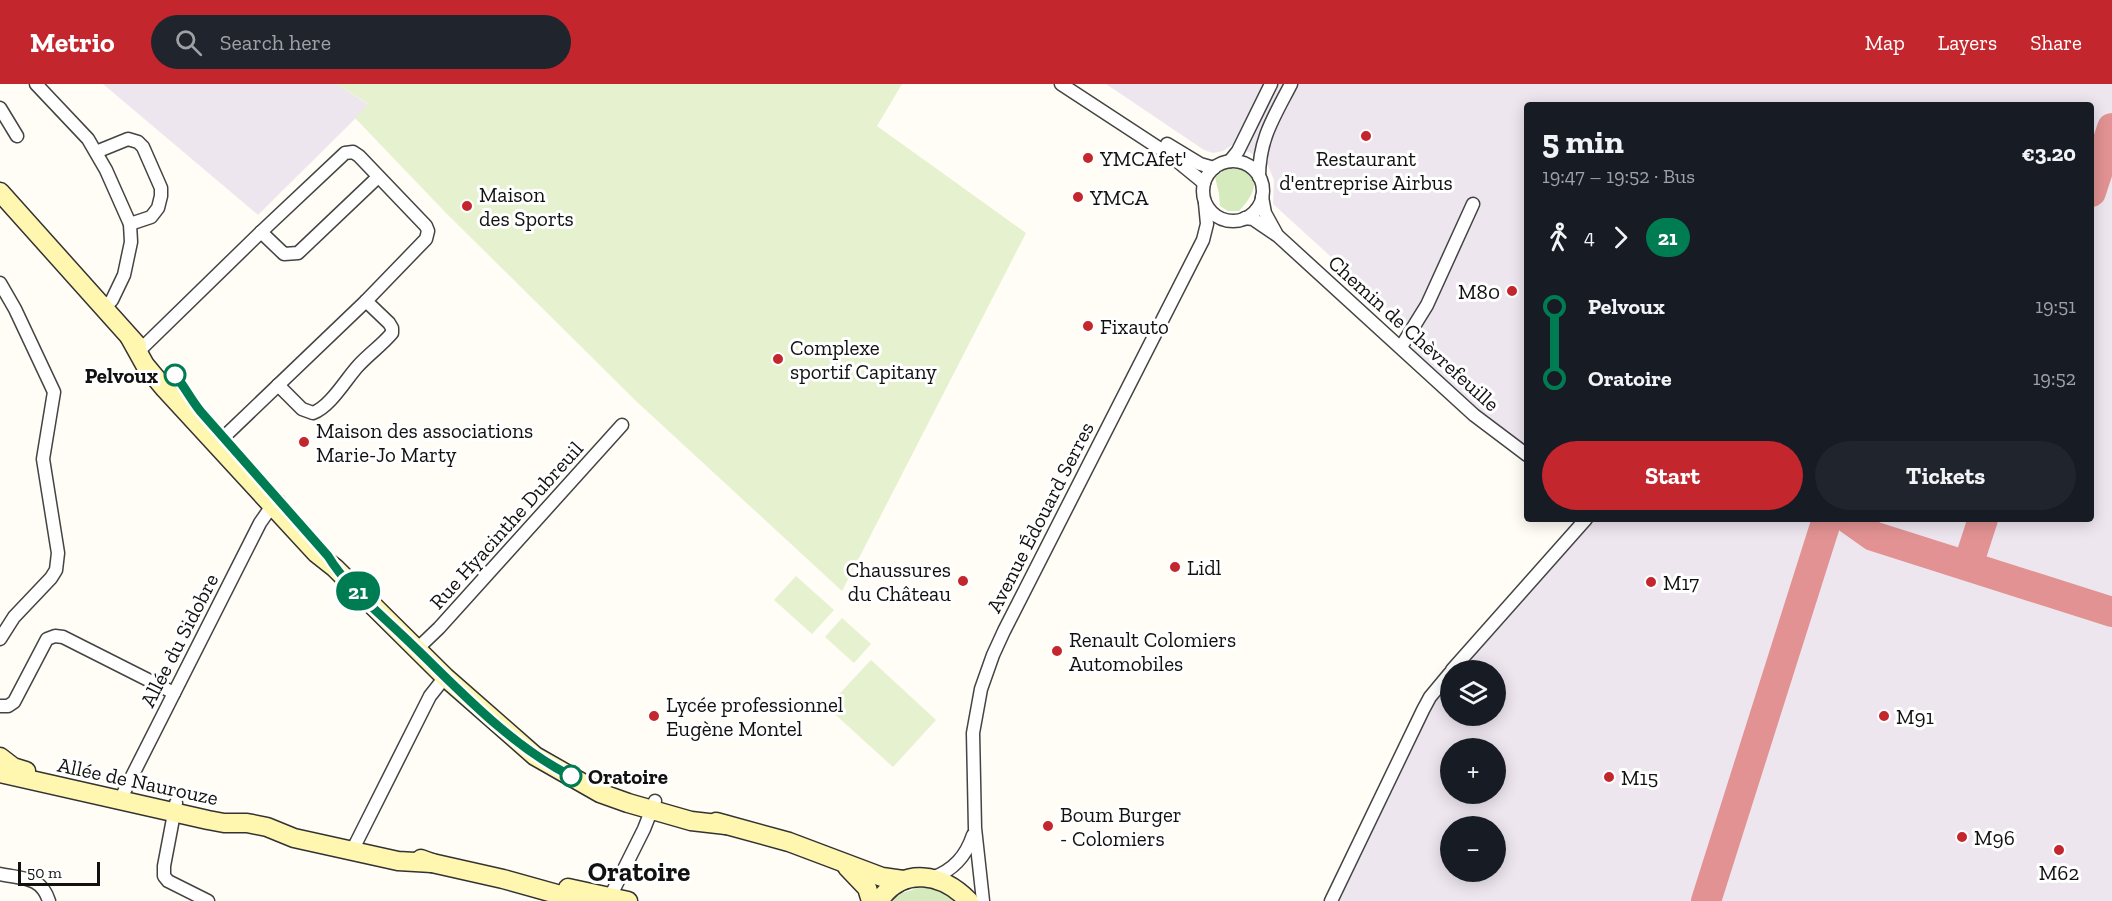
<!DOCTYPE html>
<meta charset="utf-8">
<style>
body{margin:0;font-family:"Zilla Slab",serif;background:#20242c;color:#f1f3f6;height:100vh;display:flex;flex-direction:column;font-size:22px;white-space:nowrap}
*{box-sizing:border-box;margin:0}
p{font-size:20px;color:#9ea1a6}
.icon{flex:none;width:33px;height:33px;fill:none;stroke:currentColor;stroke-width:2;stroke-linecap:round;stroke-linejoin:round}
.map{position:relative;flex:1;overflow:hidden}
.panel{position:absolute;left:1524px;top:18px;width:570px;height:420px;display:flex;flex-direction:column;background:#171b24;border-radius:6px;box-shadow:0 3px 15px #0003}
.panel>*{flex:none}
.badge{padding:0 12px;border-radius:20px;font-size:21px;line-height:39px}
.fabs{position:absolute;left:1440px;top:576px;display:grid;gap:12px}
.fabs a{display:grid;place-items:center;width:66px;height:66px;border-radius:50%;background:#171b24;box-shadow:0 3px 15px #0003;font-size:30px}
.scale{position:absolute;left:18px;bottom:15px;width:82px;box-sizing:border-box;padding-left:6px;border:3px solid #111;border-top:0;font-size:16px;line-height:21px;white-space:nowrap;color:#111;-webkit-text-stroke:4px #fff;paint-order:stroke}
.map>.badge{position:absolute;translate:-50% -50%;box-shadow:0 0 0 3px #fff}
.legs{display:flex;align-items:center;gap:9px;height:66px;padding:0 18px;font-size:20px}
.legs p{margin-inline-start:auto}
.head{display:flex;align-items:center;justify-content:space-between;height:102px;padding:0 18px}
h1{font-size:33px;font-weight:700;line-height:45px}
.cta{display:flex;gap:12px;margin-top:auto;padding:12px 18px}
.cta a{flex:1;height:69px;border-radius:36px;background:#c4262e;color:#fff;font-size:24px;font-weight:700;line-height:69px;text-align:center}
.cta a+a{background:#20242c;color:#f1f3f6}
ul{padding:0 18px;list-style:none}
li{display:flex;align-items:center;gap:21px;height:72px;font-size:22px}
li i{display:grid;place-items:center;width:9px;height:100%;margin:0 8px;background:currentColor}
li i::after{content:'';width:15px;height:15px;margin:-8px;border:4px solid;border-radius:50%;background:#171b24}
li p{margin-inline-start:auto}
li:first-child i{background:linear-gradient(#0000 50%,currentColor 0)}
li:last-child i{background:linear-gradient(currentColor 50%,#0000 0)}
header{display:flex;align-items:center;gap:36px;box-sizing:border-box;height:84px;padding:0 30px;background:#c4262e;color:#fff}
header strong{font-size:28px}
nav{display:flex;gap:33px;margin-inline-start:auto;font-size:21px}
.search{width:420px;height:54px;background:#20242c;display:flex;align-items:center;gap:15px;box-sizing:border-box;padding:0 21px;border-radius:33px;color:#9ea1a6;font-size:22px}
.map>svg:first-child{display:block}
.industrial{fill:#eee6ef;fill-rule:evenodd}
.green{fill:#d5ebbd}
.pitch{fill:#e6f2cf}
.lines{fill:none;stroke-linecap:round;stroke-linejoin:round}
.taxiway{stroke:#e29292;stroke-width:30}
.street-casing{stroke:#444;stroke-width:15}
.secondary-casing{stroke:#333;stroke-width:21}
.street{stroke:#fff;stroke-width:12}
.secondary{stroke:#fff6b0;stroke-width:18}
.line-1-casing{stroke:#fff;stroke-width:14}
.line-1{stroke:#007c52;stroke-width:9}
.poi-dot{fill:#c4262e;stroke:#fff;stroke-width:2}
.stop-1-dot{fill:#fff;stroke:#007c52;stroke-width:3}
.labels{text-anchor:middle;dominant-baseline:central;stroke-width:6;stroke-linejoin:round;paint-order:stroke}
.poi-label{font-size:21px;fill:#111;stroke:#fff;text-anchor:start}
.street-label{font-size:21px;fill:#111;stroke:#fff}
.stop-label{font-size:21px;font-weight:bold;fill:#111;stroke:#fff;text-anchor:end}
.district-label{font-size:27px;font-weight:bold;fill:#111;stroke:#fff}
</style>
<header>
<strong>Metrio</strong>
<div class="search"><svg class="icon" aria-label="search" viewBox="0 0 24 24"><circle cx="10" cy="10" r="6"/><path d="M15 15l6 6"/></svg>Search here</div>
<nav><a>Map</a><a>Layers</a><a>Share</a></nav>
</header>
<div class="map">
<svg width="2112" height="817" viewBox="0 0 2112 817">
<rect width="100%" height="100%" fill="#fffdf5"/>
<!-- industrial -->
<g class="industrial">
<path d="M103 0H337L369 21 258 131Z"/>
<path d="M1106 0H2112V817H1333L1423 626 1450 589V632H1496V586H1452L1586 435H2091V21H1527V381L1407 275 1420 254 1273 120 1274 96 1265 75 1232 61 1223 67 1213 69 1204 66ZM1450 664H1496V710H1450ZM1450 742H1496V788H1450Z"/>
</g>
<!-- green -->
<g class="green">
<path d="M1237 82C1266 89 1253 113 1239 127H1228L1220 122 1219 110 1215 93 1217 90 1222 89V85L1229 83 1234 85Z"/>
<path d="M922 803 941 807 955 817H890L902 809Z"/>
</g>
<!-- pitch -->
<g class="pitch">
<path d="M337 0H902L877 42 1026 149 842 507 637 318 446 129 355 34 368 20Z"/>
<path d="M796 492 834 526 812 550 774 516Z"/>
<path d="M842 534 871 560 854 579 825 553Z"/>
<path d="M871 576 936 636 893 683 827 623Z"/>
</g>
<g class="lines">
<!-- taxiway -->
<g class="taxiway">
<path d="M2091 108 2112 44"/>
<path d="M1849 435 1873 452 2112 528"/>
<path d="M1968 481 1983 435"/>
<path d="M1706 817 1827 435"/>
</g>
<!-- street casing -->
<g class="street-casing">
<g id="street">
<path d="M36 0 88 55 106 86 130 140 131 158 124 191 112 216 103 225"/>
<path d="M1061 0 1171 72 1204 99"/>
<path d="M0 24 17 52"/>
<path d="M1167 60 1200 80 1214 84"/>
<path d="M96 68 128 55 138 58 143 63 161 104V112L158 124 151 133 130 140"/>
<path d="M1230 77 1238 67 1271 0"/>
<circle cx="1233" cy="107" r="30"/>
<path d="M1259 93C1259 55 1274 33 1291 0"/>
<path d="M1262 113 1265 129 1276 149"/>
<path d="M1245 134 1253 135 1278 152 1474 331 1527 371"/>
<path d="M261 148 284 170 298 169 378 93"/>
<path d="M0 199 15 225 54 308 43 375 58 469 56 486 51 494 14 533 0 555"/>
<path d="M1401 263 1427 221 1473 120"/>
<path d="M141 265 261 148 345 69 353 68 359 72 426 142 428 147 426 155 366 217 226 351 212 357"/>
<path d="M278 301 302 325 313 329C331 322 346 295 358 282 369 270 382 261 392 249V244L389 239 366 217"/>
<path d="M417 565 439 544 622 341"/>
<path d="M1452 586 1586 435"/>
<path d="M0 622H8L14 618 47 555 55 552 63 553 174 609"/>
<path d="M120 716 260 439 269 426 279 417"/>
<path d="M176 719 164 782V792L168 797 208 817"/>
<path d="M352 767 430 612 445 593"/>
<path d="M0 790C23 795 41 792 49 817"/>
<path d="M932 794C954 786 966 772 973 751"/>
<path d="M605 816 610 813 644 745 655 717"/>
<path d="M983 817 975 744 973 649 981 605 993 571 1004 547 1203 156 1207 140 1205 119"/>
<path d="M1331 817 1423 626 1430 613 1450 589"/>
</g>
</g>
<!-- secondary casing -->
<g class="secondary-casing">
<g id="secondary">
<path d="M0 108 137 261"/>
<path d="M130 254 145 281 165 305 316 469 335 484 445 593 535 672 600 709 628 719 691 737 726 741"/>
<path d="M0 673 13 683 26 687"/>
<path d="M0 689 208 736 224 739H247L267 743 294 754 398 777 432 779"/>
<path d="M716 738 789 758 882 793 903 796"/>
<path d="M421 775 432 779 503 795 582 817"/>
<path d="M847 783 867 804 871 817"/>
<path d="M568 804 628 817"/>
<path d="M879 817C903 781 943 790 969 817"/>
</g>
</g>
<!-- street -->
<use href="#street" class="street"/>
<!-- secondary -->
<use href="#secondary" class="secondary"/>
</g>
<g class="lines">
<!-- line-1 casing -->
<g class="line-1-casing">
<path id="line-1" d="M175 291C185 303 191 316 201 328L328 472C346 502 377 527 403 552 455 601 506 659 571 692"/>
</g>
<!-- line-1 -->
<use href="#line-1" class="line-1"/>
</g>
<!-- markers -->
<g class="poi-dot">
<circle cx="1366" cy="52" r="6"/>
<circle cx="1088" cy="74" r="6"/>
<circle cx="1078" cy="113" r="6"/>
<circle cx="467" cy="122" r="6"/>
<circle cx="1512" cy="207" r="6"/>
<circle cx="1088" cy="242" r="6"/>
<circle cx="778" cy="275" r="6"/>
<circle cx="304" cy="358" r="6"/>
<circle cx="1175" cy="483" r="6"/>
<circle cx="963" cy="497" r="6"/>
<circle cx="1651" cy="498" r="6"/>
<circle cx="1057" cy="567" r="6"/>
<circle cx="654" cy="632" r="6"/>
<circle cx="1884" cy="632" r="6"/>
<circle cx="1609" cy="693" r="6"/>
<circle cx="1048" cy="742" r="6"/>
<circle cx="1962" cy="753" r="6"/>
<circle cx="2059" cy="766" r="6"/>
</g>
<g class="stop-1-dot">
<circle cx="175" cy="291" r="10"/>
<circle cx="571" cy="692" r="10"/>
</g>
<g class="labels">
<!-- poi labels -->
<g class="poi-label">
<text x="1100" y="74">YMCAfet'</text>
<text x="1366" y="74" text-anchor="middle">Restaurant<tspan x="1366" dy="24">d'entreprise Airbus</tspan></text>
<text x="479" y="110">Maison<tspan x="479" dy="24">des Sports</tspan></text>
<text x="1090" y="113">YMCA</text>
<text x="1500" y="207" text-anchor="end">M80</text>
<text x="1100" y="242">Fixauto</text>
<text x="790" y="263">Complexe<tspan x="790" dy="24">sportif Capitany</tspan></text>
<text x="316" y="346">Maison des associations<tspan x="316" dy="24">Marie-Jo Marty</tspan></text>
<text x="1187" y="483">Lidl</text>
<text x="951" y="485" text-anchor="end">Chaussures<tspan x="951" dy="24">du Château</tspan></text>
<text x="1663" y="498">M17</text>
<text x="1069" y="555">Renault Colomiers<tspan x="1069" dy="24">Automobiles</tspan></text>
<text x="666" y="620">Lycée professionnel<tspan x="666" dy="24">Eugène Montel</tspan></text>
<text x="1896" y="632">M91</text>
<text x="1621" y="693">M15</text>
<text x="1060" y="730">Boum Burger<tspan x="1060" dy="24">- Colomiers</tspan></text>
<text x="1974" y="753">M96</text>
<text x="2059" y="788" text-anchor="middle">M62</text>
</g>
<!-- street labels -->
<g class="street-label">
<text transform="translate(1414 249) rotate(42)">Chemin de Chèvrefeuille</text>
<text transform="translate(1040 433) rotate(-63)">Avenue Édouard Serres</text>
<text transform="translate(506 441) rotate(-48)">Rue Hyacinthe Dubreuil</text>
<text transform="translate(179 556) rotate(-63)">Allée du Sidobre</text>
<text transform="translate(138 697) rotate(12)">Allée de Naurouze</text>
</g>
<!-- stop labels -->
<g class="stop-label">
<text x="158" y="291">Pelvoux</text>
<text x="588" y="692" text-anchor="start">Oratoire</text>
</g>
<!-- district labels -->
<g class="district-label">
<text x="639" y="788">Oratoire</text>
</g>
</g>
</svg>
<div class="fabs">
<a><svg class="icon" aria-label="layers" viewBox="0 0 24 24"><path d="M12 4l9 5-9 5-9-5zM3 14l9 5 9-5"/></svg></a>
<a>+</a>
<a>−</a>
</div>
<div class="scale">50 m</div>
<b class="badge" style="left:358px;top:507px;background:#007c52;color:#fff">21</b>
<section class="panel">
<div class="head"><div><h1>5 min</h1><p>19:47 – 19:52 · Bus</p></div><b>€3.20</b></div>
<div class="legs"><svg class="icon" aria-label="walk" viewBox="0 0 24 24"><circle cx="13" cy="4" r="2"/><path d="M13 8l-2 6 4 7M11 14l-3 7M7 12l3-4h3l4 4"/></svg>4<svg class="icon" aria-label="forward" viewBox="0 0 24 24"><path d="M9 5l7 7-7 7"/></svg><b class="badge" style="background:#007c52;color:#fff">21</b></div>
<ul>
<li><i style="color:#007c52"></i><b>Pelvoux</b><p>19:51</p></li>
<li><i style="color:#007c52"></i><b>Oratoire</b><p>19:52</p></li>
</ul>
<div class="cta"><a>Start</a><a>Tickets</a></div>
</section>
</div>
